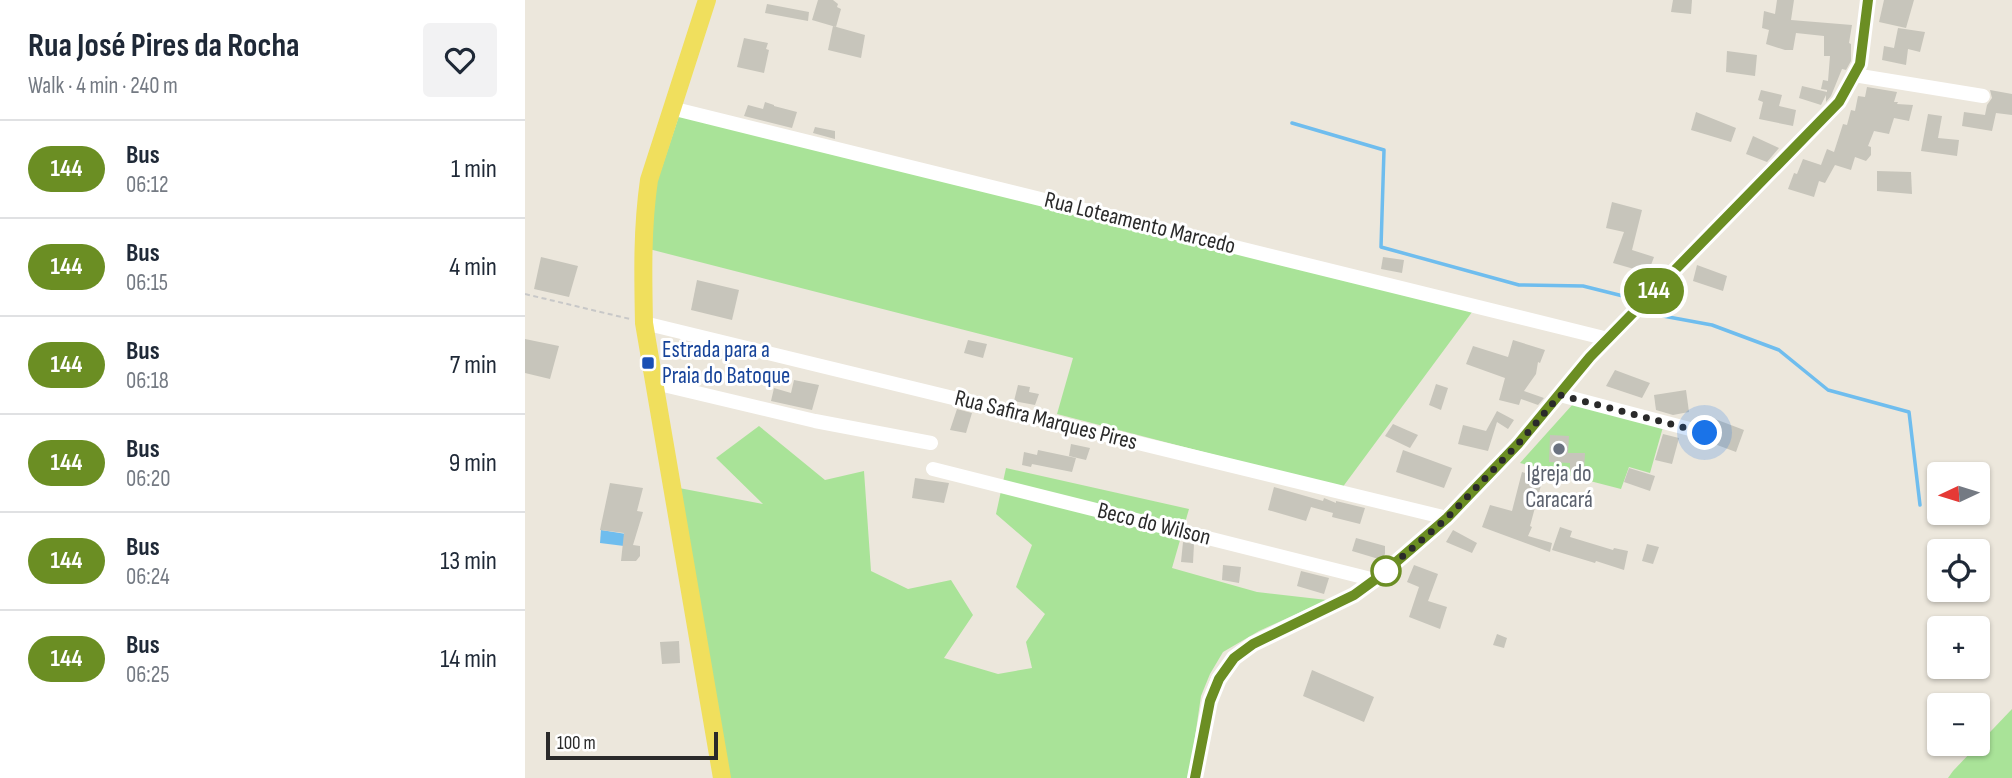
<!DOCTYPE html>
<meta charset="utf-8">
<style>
body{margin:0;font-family:"Sofia Sans Condensed",sans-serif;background:#f2f2f3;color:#1f2937;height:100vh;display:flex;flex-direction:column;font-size:26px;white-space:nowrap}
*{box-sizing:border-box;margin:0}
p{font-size:23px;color:#747a83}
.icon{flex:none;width:38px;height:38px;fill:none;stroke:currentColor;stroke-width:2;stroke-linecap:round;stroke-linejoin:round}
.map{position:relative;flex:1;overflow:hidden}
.details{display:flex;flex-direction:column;background:#fff;width:525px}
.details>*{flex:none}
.badge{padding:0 14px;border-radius:23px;font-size:24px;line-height:46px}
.needle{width:46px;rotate:266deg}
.tools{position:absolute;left:1402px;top:462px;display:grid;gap:14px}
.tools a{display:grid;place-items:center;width:63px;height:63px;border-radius:7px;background:#fff;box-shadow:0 2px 5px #0004;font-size:35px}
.scale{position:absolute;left:21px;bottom:18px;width:172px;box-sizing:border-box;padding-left:7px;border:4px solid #2a2a2a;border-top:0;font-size:19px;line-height:24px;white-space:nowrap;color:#2a2a2a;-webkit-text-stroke:5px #fff;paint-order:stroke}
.you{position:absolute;width:35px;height:35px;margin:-18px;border:5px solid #fff;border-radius:50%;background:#1a73e8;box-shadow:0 0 0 10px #1a73e833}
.map>.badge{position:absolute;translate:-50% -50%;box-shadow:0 0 0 4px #fff}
.round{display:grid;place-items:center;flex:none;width:74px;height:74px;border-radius:7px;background:#f2f2f3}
.headline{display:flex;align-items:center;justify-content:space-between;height:119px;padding:0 28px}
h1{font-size:33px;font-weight:700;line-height:52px}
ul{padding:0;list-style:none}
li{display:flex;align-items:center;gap:21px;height:98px;padding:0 28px;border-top:2px solid #e0e1e3}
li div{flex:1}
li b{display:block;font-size:26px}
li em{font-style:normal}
li .badge{min-width:77px;font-weight:700;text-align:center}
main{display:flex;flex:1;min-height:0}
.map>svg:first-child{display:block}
.green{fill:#a9e398}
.water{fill:#6fbdee}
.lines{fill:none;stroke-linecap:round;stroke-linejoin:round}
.stream{stroke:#6fbdee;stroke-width:3.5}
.building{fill:#c7c5bb}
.path{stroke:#c8c8c8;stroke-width:2;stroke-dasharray:5 3.5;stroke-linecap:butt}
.minor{stroke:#fff;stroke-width:14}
.major{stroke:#f0df5d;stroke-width:18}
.line-casing{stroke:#fff;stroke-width:16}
.line{stroke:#6b8e23;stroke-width:10}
.walk{stroke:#2a2a2a;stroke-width:7;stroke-dasharray:0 12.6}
.transit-dot{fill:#1a4fb4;stroke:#fff;stroke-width:2.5}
.worship-dot{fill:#6b7280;stroke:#fff;stroke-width:2.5}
.stop-dot{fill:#fff;stroke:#6b8e23;stroke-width:3.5}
.labels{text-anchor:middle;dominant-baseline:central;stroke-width:6;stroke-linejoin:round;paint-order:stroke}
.street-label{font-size:23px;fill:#2a2a2a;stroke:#fff}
.transit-label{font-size:23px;fill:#164399;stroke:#fff;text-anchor:start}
.worship-label{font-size:23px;fill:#5b616d;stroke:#fff}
</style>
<main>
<section class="details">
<div class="headline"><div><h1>Rua José Pires da Rocha</h1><p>Walk · 4 min · 240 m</p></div><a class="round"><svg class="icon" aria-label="heart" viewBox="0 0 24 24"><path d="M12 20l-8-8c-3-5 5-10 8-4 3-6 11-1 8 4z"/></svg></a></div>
<ul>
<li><span class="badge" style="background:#6b8e23;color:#fff">144</span><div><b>Bus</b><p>06:12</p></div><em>1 min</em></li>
<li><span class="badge" style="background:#6b8e23;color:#fff">144</span><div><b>Bus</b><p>06:15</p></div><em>4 min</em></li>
<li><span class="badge" style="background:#6b8e23;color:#fff">144</span><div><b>Bus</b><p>06:18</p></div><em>7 min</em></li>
<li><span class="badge" style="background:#6b8e23;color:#fff">144</span><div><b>Bus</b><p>06:20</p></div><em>9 min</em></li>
<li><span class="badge" style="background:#6b8e23;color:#fff">144</span><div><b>Bus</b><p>06:24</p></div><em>13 min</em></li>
<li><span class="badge" style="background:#6b8e23;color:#fff">144</span><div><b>Bus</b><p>06:25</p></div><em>14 min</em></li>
</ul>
</section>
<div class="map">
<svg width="1487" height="778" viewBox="0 0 1487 778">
<rect width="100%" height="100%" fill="#ece7dc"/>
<!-- green -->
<g class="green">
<path d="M155 113 950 308 817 488 532 414 548 358 124 249 131 185Z"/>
<path d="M1048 404 1138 427 1125 473 1104 467 1096 489 995 463Z"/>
<path d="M234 426 300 480 339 471 346 571 383 589 426 580 448 615 419 658 473 674 507 668 501 642 520 614 491 587 507 545 471 514 481 468 664 509 647 568 732 592 802 600 734 631 698 652 685 674 676 696 664 778H205L154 488 238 504 191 458Z"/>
<path d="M1487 709V778H1423L1428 771Z"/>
</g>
<!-- water -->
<path class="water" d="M76 530 101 534 99 546 75 543Z"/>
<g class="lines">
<!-- stream -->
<g class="stream">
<path d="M767 123 859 150 856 247 994 285 1058 286 1102 297 1112 302"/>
<path d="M1122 307 1138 316 1187 325 1254 350 1303 390 1384 412 1395 505"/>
</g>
</g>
<!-- building -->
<g class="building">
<path d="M293 0H308L313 4 312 7 316 9 311 27 287 20Z"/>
<path d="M1148 0H1167L1166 14 1146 12Z"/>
<path d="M1252 0H1269L1266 20 1327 25 1324 43 1326 44V61L1321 70 1317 69 1306 96 1301 102V95L1296 105 1274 98 1277 86 1302 92V90L1296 89 1298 80 1303 81 1305 56H1299V36L1271 33 1268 50H1260L1241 44 1244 30 1237 28 1239 11 1250 14Z"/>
<path d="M1359 0H1389L1381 28 1354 22Z"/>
<path d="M242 4 284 12 283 21 240 13Z"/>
<path d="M308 26 340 35 336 58 303 50Z"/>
<path d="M1373 28 1400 32 1395 52 1383 49 1381 65 1357 60 1359 46 1369 48Z"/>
<path d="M219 38 243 43 241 49 244 50 239 73 212 67Z"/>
<path d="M1202 51 1232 55 1230 76 1201 72Z"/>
<path d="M1342 87 1372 92 1369 102H1373L1372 104 1388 105 1384 121 1369 118 1364 134 1349 131 1343 146 1346 147V155L1341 161 1330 157 1326 170 1310 165 1300 183 1294 181 1289 197 1263 189 1269 173 1272 174 1278 159 1296 165 1302 149 1309 152 1318 124 1322 125 1326 110 1330 111 1333 96 1340 97Z"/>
<path d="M1236 90 1257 95 1254 106 1271 110 1268 126 1234 119 1238 102 1233 100Z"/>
<path d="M1465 90 1487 94V115L1471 113 1467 131 1437 126 1439 112 1460 115 1462 105 1467 98Z"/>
<path d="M240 102 249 105V106L272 112 267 128 219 116 223 105 238 109Z"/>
<path d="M1171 112 1211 128 1206 142 1166 130Z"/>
<path d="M1403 114 1417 116 1413 138 1434 140 1432 156 1396 151Z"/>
<path d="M290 127 310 131V139L288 133Z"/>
<path d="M1228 136 1254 148 1242 162 1221 154Z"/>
<path d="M1352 171 1386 172 1387 194 1352 191Z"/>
<path d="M1087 202 1117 210 1107 250 1129 257 1123 273 1088 263 1099 232 1081 228Z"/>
<path d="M16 257 53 266 44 297 9 289Z"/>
<path d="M858 257 879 260 877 273 856 269Z"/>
<path d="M1172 265 1202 276 1198 291 1168 281Z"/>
<path d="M172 280 214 290 207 320 166 310Z"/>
<path d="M0 339 34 346 25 379 0 373Z"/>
<path d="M443 340 462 344 458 358 439 353Z"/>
<path d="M988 340 1020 350 1015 363 1013 362 1011 374 999 391 1019 398 1013 405 996 399 994 405 974 400 980 378 941 364 948 346 983 357Z"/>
<path d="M1090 370 1125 383 1117 398 1081 386Z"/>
<path d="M269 380 294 385 287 410 246 401 249 388 266 393Z"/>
<path d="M911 384 923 388 916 410 904 405Z"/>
<path d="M493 385 505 387 504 392 514 394 510 405 489 401Z"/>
<path d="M1161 390 1164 412 1148 415 1131 410 1129 395Z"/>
<path d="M432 409 447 413 441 433 425 430Z"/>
<path d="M972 411 989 420 983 429 972 422 963 451 933 444 938 425 961 431Z"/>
<path d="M1190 419 1219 430 1211 452 1184 442 1189 436 1187 427Z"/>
<path d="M868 424 893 435 885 448 860 436Z"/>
<path d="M1138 434 1154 438 1147 464 1130 460Z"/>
<path d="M1025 435 1044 436 1043 453H1060L1059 471H1045V463L1024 462Z"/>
<path d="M546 444 565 448 561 460 544 456Z"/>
<path d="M513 450 551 458 547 472 507 464 506 467 497 465 499 452 512 455Z"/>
<path d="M878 450 927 468 919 488 871 472Z"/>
<path d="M1104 468 1130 476 1125 491 1099 482Z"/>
<path d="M997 472 1018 478 1005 526 1007 527 1003 536 1027 543 1025 552 957 527 965 505 987 511Z"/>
<path d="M390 478 424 483 419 503 387 498Z"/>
<path d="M85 483 118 488 112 511 118 512 108 545 115 546V556L111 561H96L99 533 75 530Z"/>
<path d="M749 487 798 501 799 498 811 503V501L840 508 835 524 807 517 808 513 786 507 781 521 743 510Z"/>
<path d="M1035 527 1047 531 1045 537 1088 550 1089 548 1103 551 1099 570 1071 561 1070 563 1027 550Z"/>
<path d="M928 530 952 543 947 553 921 542Z"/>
<path d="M831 538 860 546V554L857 560 827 551Z"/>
<path d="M658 542 669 544 668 563 656 562Z"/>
<path d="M1122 544 1134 547 1128 564 1117 561Z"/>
<path d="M698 565 716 567 714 583 697 580Z"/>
<path d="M889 565 913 574 903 601 922 607 915 629 884 617 894 587 882 582Z"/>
<path d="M776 571 804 578 799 594 772 586Z"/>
<path d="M972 634 982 638 979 648 968 645Z"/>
<path d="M154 641 155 663 137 664 135 642Z"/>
<path d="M787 670 849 697 839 722 778 696Z"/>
</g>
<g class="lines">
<!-- path -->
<path class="path" d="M0 294 105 319"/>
<!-- minor -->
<g class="minor">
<path d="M1329 75 1458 96"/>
<path d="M146 108 1083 339"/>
<path d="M119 323 922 518"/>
<path d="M130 383 290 421 406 443"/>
<path d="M1035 395 1180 433"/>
<path d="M408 469 850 580"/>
<path d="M670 778 685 701 693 679 709 658 728 644 829 595 855 576 922 518 993 444 1065 357 1314 102 1335 64 1343 0"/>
</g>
<!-- major -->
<path class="major" d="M182 0 124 180C117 228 118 275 119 323L197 778"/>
</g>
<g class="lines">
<!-- line casing -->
<g class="line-casing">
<path id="line" d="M670 778 685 701 694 679 709 658 728 644 829 595 855 576 922 518 993 444 1065 357 1314 102 1335 64 1343 0"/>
</g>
<!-- line -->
<use href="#line" class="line"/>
<!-- walk -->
<path class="walk" d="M861 571 855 576 922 518 993 444 1035 395 1180 433"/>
</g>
<!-- markers -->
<rect class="transit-dot" x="116" y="356" width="14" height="14" rx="3.5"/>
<circle class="worship-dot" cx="1034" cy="449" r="7"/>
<circle class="stop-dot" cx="861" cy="571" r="14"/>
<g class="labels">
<!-- street labels -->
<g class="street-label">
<text transform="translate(615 223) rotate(14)">Rua Loteamento Marcedo</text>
<text transform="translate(521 420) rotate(14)">Rua Safira Marques Pires</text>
<text transform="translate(629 524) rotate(14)">Beco do Wilson</text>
</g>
<!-- transit labels -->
<g class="transit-label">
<text x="137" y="350">Estrada para a<tspan x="137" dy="26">Praia do Batoque</tspan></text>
</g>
<!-- worship labels -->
<g class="worship-label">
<text x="1034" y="474">Igreja do<tspan x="1034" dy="26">Caracará</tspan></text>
</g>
</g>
</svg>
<div class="tools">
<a><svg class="needle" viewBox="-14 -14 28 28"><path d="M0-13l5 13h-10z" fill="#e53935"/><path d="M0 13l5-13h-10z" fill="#747a83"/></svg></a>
<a><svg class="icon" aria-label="locate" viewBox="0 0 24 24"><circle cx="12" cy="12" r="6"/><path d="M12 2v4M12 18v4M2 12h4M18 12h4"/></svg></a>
<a>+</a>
<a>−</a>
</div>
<div class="scale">100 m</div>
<div class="you" style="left:1180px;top:433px"></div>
<b class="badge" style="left:1129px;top:291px;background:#6b8e23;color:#fff">144</b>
</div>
</main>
